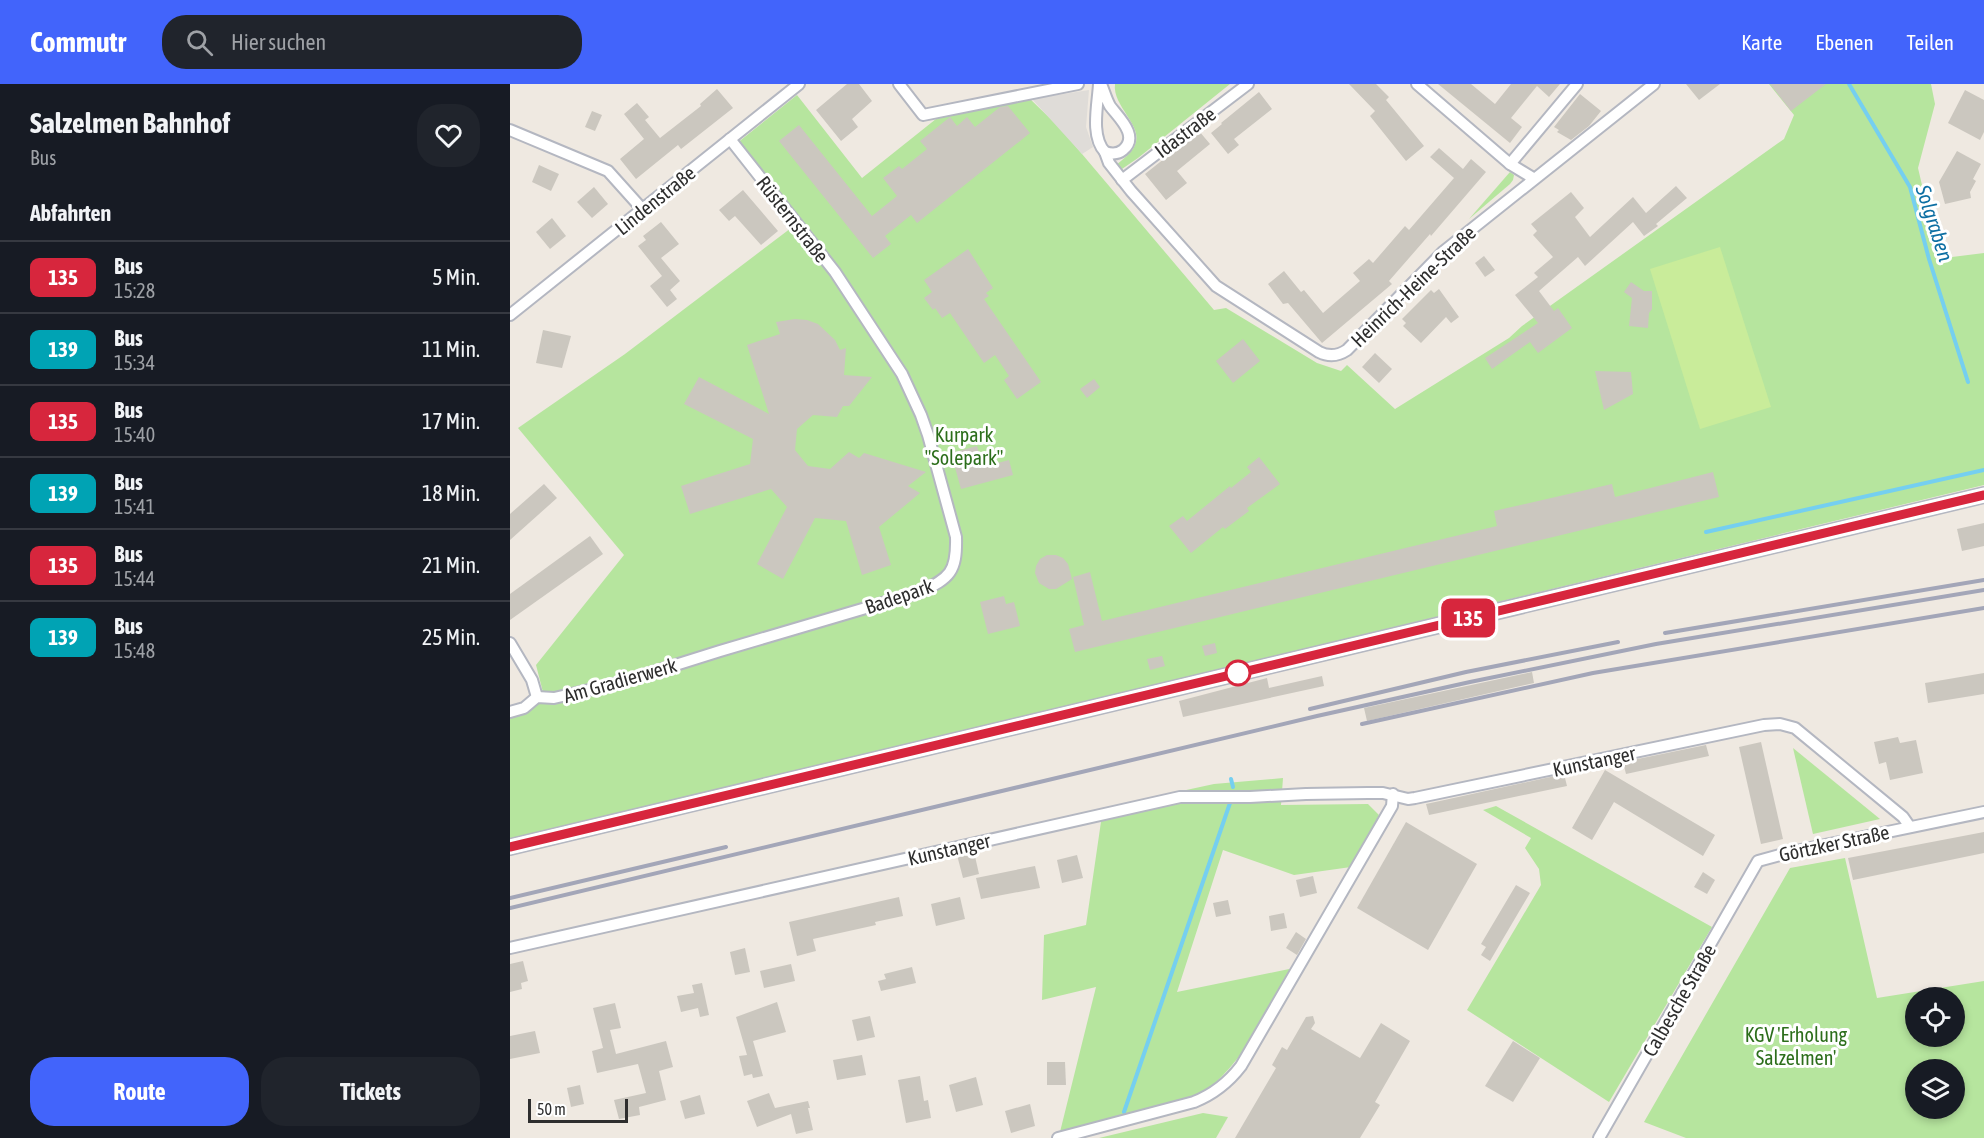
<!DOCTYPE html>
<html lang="de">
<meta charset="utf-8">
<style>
body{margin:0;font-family:"Asap Condensed",sans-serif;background:#20242c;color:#f1f3f6;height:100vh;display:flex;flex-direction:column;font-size:22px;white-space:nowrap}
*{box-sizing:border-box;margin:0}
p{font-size:20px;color:#9ea1a6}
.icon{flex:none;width:33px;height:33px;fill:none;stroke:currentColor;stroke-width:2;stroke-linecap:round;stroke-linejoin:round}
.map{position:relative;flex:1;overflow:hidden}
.drawer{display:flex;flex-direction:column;background:#171b24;width:510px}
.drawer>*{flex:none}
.badge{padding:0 12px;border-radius:9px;font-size:21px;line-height:39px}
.controls{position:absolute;left:1395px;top:903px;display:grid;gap:12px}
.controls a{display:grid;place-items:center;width:60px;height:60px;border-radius:50%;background:#171b24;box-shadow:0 3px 9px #0003;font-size:30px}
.scale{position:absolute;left:18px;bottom:15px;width:100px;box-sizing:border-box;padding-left:6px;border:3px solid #2e2e2e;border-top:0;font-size:16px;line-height:21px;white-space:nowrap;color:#2e2e2e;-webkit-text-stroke:4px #fff;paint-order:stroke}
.map>.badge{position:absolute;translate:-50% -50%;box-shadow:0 0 0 3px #fff}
h2{padding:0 30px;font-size:22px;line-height:54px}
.round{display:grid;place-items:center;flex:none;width:63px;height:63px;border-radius:24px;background:#20242c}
.summary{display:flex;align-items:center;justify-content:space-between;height:102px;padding:0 30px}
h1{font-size:28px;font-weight:700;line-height:45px}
.action{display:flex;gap:12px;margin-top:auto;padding:12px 30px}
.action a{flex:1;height:69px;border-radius:24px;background:#4264fb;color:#fff;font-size:24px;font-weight:700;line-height:69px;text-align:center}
.action a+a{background:#20242c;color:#f1f3f6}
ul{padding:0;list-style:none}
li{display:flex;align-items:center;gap:18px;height:72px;padding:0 30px;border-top:2px solid #363941}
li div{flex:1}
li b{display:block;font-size:22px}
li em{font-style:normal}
li .badge{min-width:66px;font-weight:700;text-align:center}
header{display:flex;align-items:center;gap:36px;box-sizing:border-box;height:84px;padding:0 30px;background:#4264fb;color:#fff}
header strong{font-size:28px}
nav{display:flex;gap:33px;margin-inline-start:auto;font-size:21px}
.search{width:420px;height:54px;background:#20242c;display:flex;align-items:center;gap:15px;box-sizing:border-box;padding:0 21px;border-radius:24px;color:#9ea1a6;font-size:22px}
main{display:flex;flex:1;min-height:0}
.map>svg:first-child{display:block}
.green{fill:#b6e59e;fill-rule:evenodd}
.pitch{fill:#c9ec9a}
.plaza{fill:#dfdcd8}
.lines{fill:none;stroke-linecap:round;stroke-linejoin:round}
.stream{stroke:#75cff0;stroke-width:4}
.building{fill:#cbc7bf}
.street-casing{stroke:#b4b7c1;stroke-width:14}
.secondary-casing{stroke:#b4b7c1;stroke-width:18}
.street{stroke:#fff;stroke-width:10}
.secondary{stroke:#fff;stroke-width:15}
.rail{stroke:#a3a6b8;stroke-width:4}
.line-casing{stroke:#fff;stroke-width:14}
.line{stroke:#d7263d;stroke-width:9}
.stop-dot{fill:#fff;stroke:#d7263d;stroke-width:3}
.labels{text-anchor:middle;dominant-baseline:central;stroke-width:6;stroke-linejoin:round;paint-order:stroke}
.street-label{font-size:20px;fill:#2e2e2e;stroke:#fff}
.park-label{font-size:20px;fill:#2c6e1b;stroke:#fff}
.water-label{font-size:21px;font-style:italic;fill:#0d6fa3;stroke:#fff}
</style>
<header>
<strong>Commutr</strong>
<div class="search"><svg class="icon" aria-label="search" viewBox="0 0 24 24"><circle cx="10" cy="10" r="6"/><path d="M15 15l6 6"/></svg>Hier suchen</div>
<nav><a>Karte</a><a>Ebenen</a><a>Teilen</a></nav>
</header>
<main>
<section class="drawer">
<div class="summary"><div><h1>Salzelmen Bahnhof</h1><p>Bus</p></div><a class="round"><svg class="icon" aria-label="heart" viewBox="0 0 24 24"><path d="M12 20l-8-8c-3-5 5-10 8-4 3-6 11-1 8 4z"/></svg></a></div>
<h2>Abfahrten</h2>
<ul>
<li><span class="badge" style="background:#d7263d;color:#fff">135</span><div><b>Bus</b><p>15:28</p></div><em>5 Min.</em></li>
<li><span class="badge" style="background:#00a3b4;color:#fff">139</span><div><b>Bus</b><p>15:34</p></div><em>11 Min.</em></li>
<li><span class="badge" style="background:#d7263d;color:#fff">135</span><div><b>Bus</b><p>15:40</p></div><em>17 Min.</em></li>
<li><span class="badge" style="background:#00a3b4;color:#fff">139</span><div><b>Bus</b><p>15:41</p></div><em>18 Min.</em></li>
<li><span class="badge" style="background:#d7263d;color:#fff">135</span><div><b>Bus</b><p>15:44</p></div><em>21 Min.</em></li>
<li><span class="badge" style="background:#00a3b4;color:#fff">139</span><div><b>Bus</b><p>15:48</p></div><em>25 Min.</em></li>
</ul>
<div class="action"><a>Route</a><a>Tickets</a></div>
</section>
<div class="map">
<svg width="1474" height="1054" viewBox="0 0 1474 1054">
<rect width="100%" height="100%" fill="#efe9e1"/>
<!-- green -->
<g class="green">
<path d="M605 0H720L628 74 609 87 605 82C612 76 622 69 625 61 634 42 602 22 605 0Z"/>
<path d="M1259 0H1421L1425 20 1408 84 1423 148 1434 174 1474 169V401L0 756V633L16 629 30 618 35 616 26 581 114 471 8 344 115 270 289 138 226 60 287 11 352 94 441 23 517 12 550 44 704 226 716 224 807 279 831 287 837 281 885 325 999 254 1012 242 1274 55 1284 31Z"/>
<path d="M1000 88 1004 91 1003 96 1000 100 959 135Z"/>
<path d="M1283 664 1370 735 1303 750Z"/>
<path d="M773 694 771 721 858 720 869 731 841 783 784 791 713 766 667 908 784 884C757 929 734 978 692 1010L566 1045 550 1048 586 903 532 916 534 851 576 841 593 724 704 700Z"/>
<path d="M986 722 1202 843 1099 1018 957 926 1031 801 1029 785 1015 764 1021 754 973 726Z"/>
<path d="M1335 774 1367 914 1474 897V1054H1176L1134 1038 1280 784ZM1406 914H1444V952H1406ZM1406 986H1444V1024H1406Z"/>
<path d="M693 1029 718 1033 706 1054H589Z"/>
</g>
<!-- pitch -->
<path class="pitch" d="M1210 163 1261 323 1190 345 1140 185Z"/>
<!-- plaza -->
<path class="plaza" d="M579 6 576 43 583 63 572 70 522 15Z"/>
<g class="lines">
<!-- stream -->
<g class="stream">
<path d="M1339 0 1400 103 1419 175 1458 298"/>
<path d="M1196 448 1474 386"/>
<path d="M721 695 723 703"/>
<path d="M614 1028 720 719"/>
</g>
</g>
<!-- building -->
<g class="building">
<path d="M337 0H349L362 17 342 35 348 43 331 57 306 26Z"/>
<path d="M839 0H866L879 13 876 16 914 62 896 77 860 32 865 27Z"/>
<path d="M928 0H961L985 20 1001 0H1050L1039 13 1027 2 1001 34 1012 43 1000 59Z"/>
<path d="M1176 0H1210L1189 16Z"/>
<path d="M1260 0H1316L1281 27Z"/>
<path d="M207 5 223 24 171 65 168 61 126 95 110 75 134 55 114 30 127 19 139 33 135 36 150 54 191 22 190 20Z"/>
<path d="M1455 6 1474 16V48L1470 56 1438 39Z"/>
<path d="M749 8 762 25 724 55 729 61 718 70 701 49 712 40 711 39Z"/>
<path d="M1070 10 1091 27 1079 42 1061 56 1047 48 1049 46 1044 43Z"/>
<path d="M498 22 520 49 407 139 401 131 375 152 381 160 363 174 269 57 289 41 362 132 387 112 373 94 389 82 392 85 417 65 410 57 440 33 447 42 457 33 465 43 490 23Z"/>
<path d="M82 27 92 31 85 47 75 43Z"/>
<path d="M689 47 700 60 667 87 677 99 656 116 635 90Z"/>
<path d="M929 64 953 85 961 75 976 88 921 152 920 150 879 197 882 200 812 259 778 219 773 220 758 200 774 187 791 208 794 206 813 229 850 197 843 189 859 175 863 179 895 142 899 146 944 94 920 73Z"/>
<path d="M1447 67 1471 80 1463 95 1466 97 1460 108 1461 114 1435 120 1429 98Z"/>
<path d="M29 81 49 90 41 107 22 98Z"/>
<path d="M1166 102 1177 114 1146 140 1148 142 1134 152 1123 138 1075 182 1068 173 1029 207 1044 227 1048 224 1062 244 1028 269 1020 258 982 285 975 274 1028 239 1005 211 1028 193 1024 189 1043 173 1023 151 1027 147 1021 140 1061 108 1074 124 1065 133 1080 153 1123 113 1136 129Z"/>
<path d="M84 103 98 120 82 134 67 118Z"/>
<path d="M233 106 268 147 251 161 225 132 219 137 209 126Z"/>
<path d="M42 134 56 152 40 165 26 148Z"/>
<path d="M151 138 169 160 151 174 170 197 160 206 167 215 157 223 140 202 152 192 128 162 136 156 133 152Z"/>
<path d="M458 165 483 204 476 209 479 212 474 215 531 298 507 315 494 296 499 292 485 271 474 279 440 229 432 234 425 224 423 226 414 214 422 208 414 196Z"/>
<path d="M974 172 985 186 975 193 965 179Z"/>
<path d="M1121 198 1134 207H1142V225L1139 229 1138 244 1119 242 1122 214 1114 208Z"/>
<path d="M929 205 949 233 941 239 936 233 911 259 893 242 896 239 892 235 921 206 924 209Z"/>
<path d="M285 235 297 236 308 240 325 256 330 266 336 264 334 291 362 293 339 322H333L327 333 303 331 287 345 285 366 298 382 320 385 339 368 349 374 354 369 416 388 398 402 410 409 369 443 381 481 352 491 336 437 305 434 273 495 247 480 277 423 261 405 180 430 171 402 240 380 243 355 174 320 189 293 259 330 237 261 270 250 266 238Z"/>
<path d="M33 246 61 252 52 284 26 279Z"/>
<path d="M733 255 750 277 723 299 706 277Z"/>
<path d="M865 269 882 285 869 299 852 283Z"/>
<path d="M1085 287 1121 288 1123 310 1094 326Z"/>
<path d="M584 295 590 303 577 314 570 305Z"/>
<path d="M467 362 473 383 499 376 503 391 451 405 441 369Z"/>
<path d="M749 373 770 400 737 424 739 427 715 445 713 443 681 469 659 442 673 432 677 437 720 402 721 404 741 388 737 383Z"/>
<path d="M1203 388 1209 413 565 568 559 545 574 541 563 493 580 488 592 537 987 442 984 427 1102 400 1105 413Z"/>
<path d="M34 400 47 414 0 456V430Z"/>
<path d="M1474 439V462L1452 467 1447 445Z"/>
<path d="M80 452 93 470 0 536V510Z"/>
<path d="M537 471H546L553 474 558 480 562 495 546 505H539L529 499 525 489 526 482 530 475Z"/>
<path d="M494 512 496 520 504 518 510 542 478 550 470 518Z"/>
<path d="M705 559 707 569 695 572 692 562Z"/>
<path d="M652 572 655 582 640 586 637 575Z"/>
<path d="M1022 588 1024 599 857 637 854 624Z"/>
<path d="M1474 589V610L1418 619 1415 599Z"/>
<path d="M812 592 814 602 673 633 669 617 757 594 759 604Z"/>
<path d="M1388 653 1390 659 1406 656 1413 689 1380 696 1376 678 1369 680 1364 658Z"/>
<path d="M1251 658 1273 755 1251 760 1229 663Z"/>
<path d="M1196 661 1199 672 1116 690 1113 678Z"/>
<path d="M1095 686 1205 751 1193 772 1104 718 1082 756 1062 744Z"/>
<path d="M1054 690 1057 702 919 731 916 720Z"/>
<path d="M896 738 967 780 918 866 847 824Z"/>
<path d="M1474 748V769L1343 796 1338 774Z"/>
<path d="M464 768 469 790 453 794 447 771Z"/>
<path d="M567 771 573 794 552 799 547 776Z"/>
<path d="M525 782 530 804 471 815 466 794Z"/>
<path d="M1193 788 1205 796 1197 810 1184 803Z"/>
<path d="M803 792 807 809 790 813 786 796Z"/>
<path d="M1006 801 1020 809 980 877 971 871 976 863 971 860Z"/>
<path d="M389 813 393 832 365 838 366 841 303 855 306 867 287 872 279 838Z"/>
<path d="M450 813 455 835 426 842 421 820Z"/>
<path d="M718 816 721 830 706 833 703 819Z"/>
<path d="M774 829 777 844 761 847 759 832Z"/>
<path d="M786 848 796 855 787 871 776 864Z"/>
<path d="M235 864 240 888 225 891 220 868Z"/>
<path d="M13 877 18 897 11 899 12 905 0 908V880Z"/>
<path d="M281 880 285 897 254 904 250 887Z"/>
<path d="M402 883 406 899 371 907 368 897 376 895 374 890Z"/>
<path d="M192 899 199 931 190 933 188 924 171 928 167 912 184 909 182 901Z"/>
<path d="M267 918 276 948 243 957 253 992 243 994 242 990 234 992 229 972 237 971 226 933Z"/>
<path d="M105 919 111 944 100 946 106 970 156 957 163 983 149 987 156 1016 129 1023 130 1031 109 1035 104 1016 136 1009 128 980 87 989 82 967 93 964 83 924Z"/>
<path d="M360 932 365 953 347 957 342 936Z"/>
<path d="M803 932 805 939 801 945 850 974 871 939 900 957 865 1018 870 1021 850 1054H725L766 984 762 981 772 963 777 966 796 933Z"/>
<path d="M25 947 30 969 0 975V952Z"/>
<path d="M1003 957 1030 974 1003 1018 975 1002Z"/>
<path d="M352 971 356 991 327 996 323 976Z"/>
<path d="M537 978H555L556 1001H537Z"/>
<path d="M410 992 414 1017 418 1016 421 1034 396 1039 388 996Z"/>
<path d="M466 993 473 1021 446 1028 439 1001Z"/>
<path d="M70 1001 74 1020 61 1023 57 1004Z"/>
<path d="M259 1009 265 1024 298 1017 300 1024H298L303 1046 286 1050 281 1030 247 1043 237 1017Z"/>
<path d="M190 1011 195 1030 175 1035 170 1017Z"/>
<path d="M520 1020 525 1042 501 1049 495 1027Z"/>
</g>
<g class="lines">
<!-- street casing -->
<g class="street-casing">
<g id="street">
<path d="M389 0 413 31 568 0"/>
<path d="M589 0C588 20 580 52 595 68 601 70 607 71 613 66 630 52 608 33 600 22 596 15 594 7 591 0"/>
<path d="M907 0 1000 80 1023 94"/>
<path d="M0 46 98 87 133 126"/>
<path d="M595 68 599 79 621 107 706 202 809 268C819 273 828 272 837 266L933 168 1144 0"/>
<path d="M1000 80 1067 0"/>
<path d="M612 96 738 0"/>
<path d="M0 231 289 0"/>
<path d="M0 559 22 596 27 613"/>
<path d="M0 628 14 624 27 613 44 614 105 600 210 567 410 508C440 494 447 488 446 453L418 351 411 331 392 290 325 188 220 55"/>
<path d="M0 864 670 713H740L796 710 858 709H873L898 715 905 714 1254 641 1270 640 1285 644 1393 733 1400 743"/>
<path d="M548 1054 684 1018C704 1010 718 999 731 982L882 722 883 710"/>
<path d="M1089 1054 1248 777 1281 768 1474 728"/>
</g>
</g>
<!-- secondary casing -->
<g class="secondary-casing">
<path id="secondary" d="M0 763 1474 411"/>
</g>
<!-- street -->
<use href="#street" class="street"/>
<!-- secondary -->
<use href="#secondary" class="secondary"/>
<!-- rail -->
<g class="rail">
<path d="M1155 549 1474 496"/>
<path d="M800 625 956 588 1108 558"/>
<path d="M852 640 1083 589 1474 524"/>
<path d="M0 814 216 763"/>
<path d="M0 824 807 632 960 598 1146 560 1474 506"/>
</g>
</g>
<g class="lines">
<!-- line casing -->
<g class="line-casing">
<path id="line" d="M0 763 1474 411"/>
</g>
<!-- line -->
<use href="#line" class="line"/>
</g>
<!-- markers -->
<circle class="stop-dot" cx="728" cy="589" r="12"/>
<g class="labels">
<!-- street labels -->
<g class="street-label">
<text transform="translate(675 48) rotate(-37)">Idastraße</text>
<text transform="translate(145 116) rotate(-39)">Lindenstraße</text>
<text transform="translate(283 135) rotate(52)">Rüsternstraße</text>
<text transform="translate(903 202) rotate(-44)">Heinrich-Heine-Straße</text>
<text transform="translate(389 512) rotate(-19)">Badepark</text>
<text transform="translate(110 596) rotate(-16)">Am Gradierwerk</text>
<text transform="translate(1084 677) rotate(-12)">Kunstanger</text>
<text transform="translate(1324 759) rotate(-12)">Görtzker Straße</text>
<text transform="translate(439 765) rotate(-13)">Kunstanger</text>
<text transform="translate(1169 916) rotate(-60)">Calbesche Straße</text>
</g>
<!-- park labels -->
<g class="park-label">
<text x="454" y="350">Kurpark<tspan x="454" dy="23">"Solepark"</tspan></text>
<text x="1286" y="950">KGV 'Erholung<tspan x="1286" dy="23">Salzelmen'</tspan></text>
</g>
<!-- water labels -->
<g class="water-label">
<text transform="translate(1425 139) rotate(72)">Solgraben</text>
</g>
</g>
</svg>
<div class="controls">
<a><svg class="icon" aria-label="locate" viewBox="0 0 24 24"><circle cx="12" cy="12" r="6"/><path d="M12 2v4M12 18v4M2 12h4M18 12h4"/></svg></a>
<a><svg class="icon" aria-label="layers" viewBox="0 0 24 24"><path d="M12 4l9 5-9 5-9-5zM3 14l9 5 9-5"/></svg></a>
</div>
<div class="scale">50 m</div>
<b class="badge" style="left:958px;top:534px;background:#d7263d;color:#fff">135</b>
</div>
</main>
